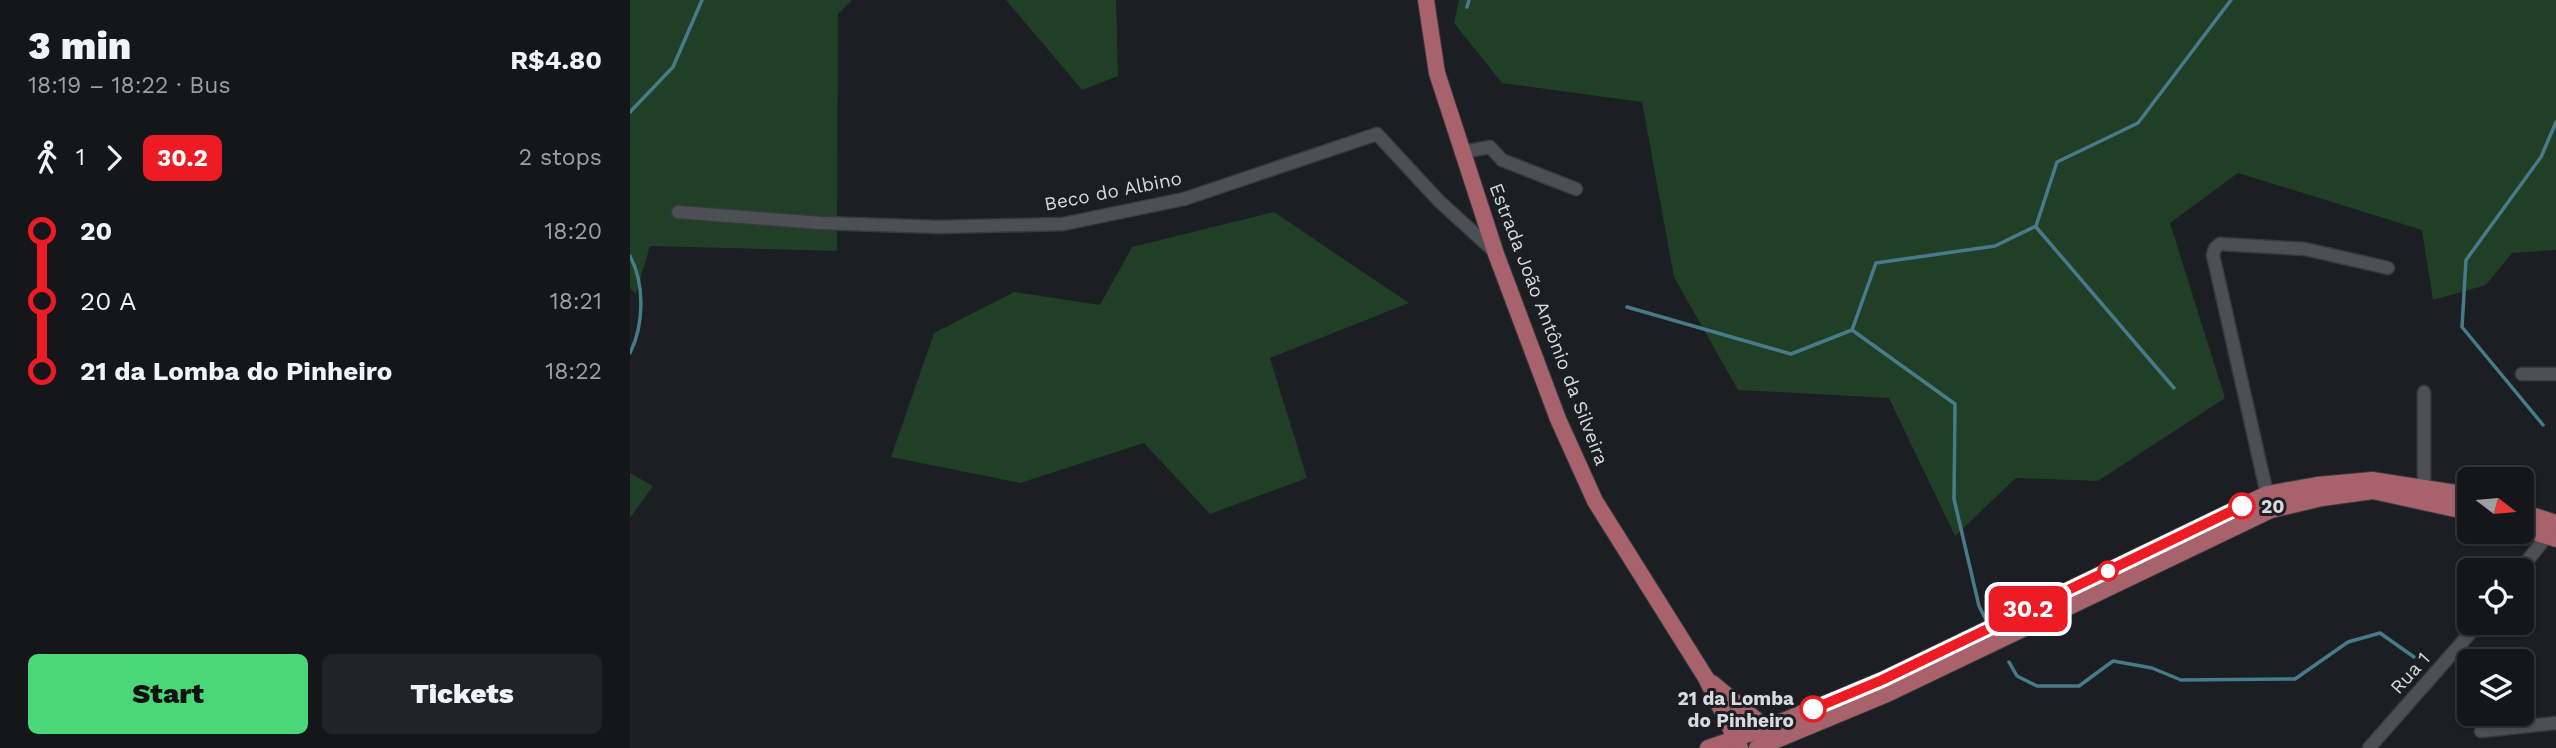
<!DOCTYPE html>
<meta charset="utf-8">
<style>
body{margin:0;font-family:"Work Sans",sans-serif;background:#212327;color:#f1f3f6;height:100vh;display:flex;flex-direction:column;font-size:26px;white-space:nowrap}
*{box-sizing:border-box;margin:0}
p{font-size:23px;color:#9d9fa2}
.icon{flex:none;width:38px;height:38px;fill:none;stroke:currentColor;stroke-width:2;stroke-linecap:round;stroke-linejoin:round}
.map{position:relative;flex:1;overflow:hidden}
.details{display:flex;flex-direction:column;background:#14161a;width:630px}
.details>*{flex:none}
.badge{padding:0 14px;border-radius:10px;font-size:24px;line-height:46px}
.needle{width:46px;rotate:106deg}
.fabs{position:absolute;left:1827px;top:467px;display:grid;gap:14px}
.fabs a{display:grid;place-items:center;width:77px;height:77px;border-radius:10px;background:#14161a;box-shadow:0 2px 5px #0004,0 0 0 2px #333539;font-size:35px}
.map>.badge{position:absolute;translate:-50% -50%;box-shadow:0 0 0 4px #fff}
.legs{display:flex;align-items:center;gap:10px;height:77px;padding:0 28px;font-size:23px}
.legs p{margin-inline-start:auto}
.overview{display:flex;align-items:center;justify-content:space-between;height:119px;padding:0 28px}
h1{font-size:38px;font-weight:800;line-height:52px}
.cta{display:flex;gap:14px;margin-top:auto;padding:14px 28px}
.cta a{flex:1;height:80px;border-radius:10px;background:#49d778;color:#111;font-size:28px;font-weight:800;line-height:80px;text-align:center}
.cta a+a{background:#212327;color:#f1f3f6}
ul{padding:0 28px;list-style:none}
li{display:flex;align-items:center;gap:24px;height:70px;font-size:26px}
li i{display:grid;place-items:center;width:10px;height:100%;margin:0 9px;background:currentColor}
li i::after{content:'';width:18px;height:18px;margin:-9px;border:5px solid;border-radius:50%;background:#14161a}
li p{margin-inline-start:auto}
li:first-child i{background:linear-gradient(#0000 50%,currentColor 0)}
li:last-child i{background:linear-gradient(currentColor 50%,#0000 0)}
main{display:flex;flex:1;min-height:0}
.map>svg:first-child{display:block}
.green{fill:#213e26}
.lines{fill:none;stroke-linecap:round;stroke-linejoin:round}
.stream{stroke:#487b8a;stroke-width:3.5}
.minor-casing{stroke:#383a3e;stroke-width:15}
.major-casing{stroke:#383a3e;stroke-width:18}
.minor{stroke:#4c5055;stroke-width:12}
.major{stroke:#a8626c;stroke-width:16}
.line-1-casing{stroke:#fff;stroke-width:16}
.line-1{stroke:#ed1c24;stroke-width:10}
.stop-1-dot{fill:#fff;stroke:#ed1c24;stroke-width:3.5}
.labels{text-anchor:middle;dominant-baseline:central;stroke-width:6;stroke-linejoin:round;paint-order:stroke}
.street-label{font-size:19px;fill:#d8dadd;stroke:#1b1e22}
.stop-label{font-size:19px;font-weight:bold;fill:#d8dadd;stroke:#1b1e22;text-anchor:start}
</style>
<main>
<section class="details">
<div class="overview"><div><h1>3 min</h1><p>18:19 – 18:22 · Bus</p></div><b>R$4.80</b></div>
<div class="legs"><svg class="icon" aria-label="walk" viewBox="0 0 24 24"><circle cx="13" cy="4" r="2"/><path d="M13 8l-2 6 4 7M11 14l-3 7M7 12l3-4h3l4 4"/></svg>1<svg class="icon" aria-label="forward" viewBox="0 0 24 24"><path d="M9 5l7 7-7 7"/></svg><b class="badge" style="background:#ed1c24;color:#fff">30.2</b><p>2 stops</p></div>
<ul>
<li><i style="color:#ed1c24"></i><b>20</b><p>18:20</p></li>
<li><i style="color:#ed1c24"></i><span>20 A</span><p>18:21</p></li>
<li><i style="color:#ed1c24"></i><b>21 da Lomba do Pinheiro</b><p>18:22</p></li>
</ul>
<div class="cta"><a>Start</a><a>Tickets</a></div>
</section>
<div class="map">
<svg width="1926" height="748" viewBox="0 0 1926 748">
<rect width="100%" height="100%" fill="#1b1e22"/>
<!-- green -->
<g class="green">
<path d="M0 0H222L208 14 207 251 20 246 6 294 0 288Z"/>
<path d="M376 0H486L488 76 452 90Z"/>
<path d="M829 0H1926V250L1882 253 1856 285 1803 300 1792 230 1608 173 1540 223 1595 398 1468 481 1386 478 1325 536 1259 398 1108 390 1044 277 1012 102 872 83 824 23Z"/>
<path d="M644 212 779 303 640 358 677 478 580 514 514 443 390 483 261 457 304 333 384 292 470 305 502 247Z"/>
<path d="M0 473 23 486 0 518Z"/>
</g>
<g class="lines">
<!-- stream -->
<g class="stream">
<path d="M837 7 839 0"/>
<path d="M0 112 43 67 72 0"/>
<path d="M1406 227 1544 388"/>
<path d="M0 256C15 284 14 325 0 353"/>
<path d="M997 307 1161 354 1222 330 1246 263 1365 246 1406 226 1427 162 1508 123 1601 0"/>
<path d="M1222 330 1325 404 1324 499 1349 606 1355 618"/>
<path d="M1913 425 1832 327 1836 260 1911 157 1926 122"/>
<path d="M1379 662 1387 676 1407 686H1449L1483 661 1522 668 1551 680 1665 679 1718 642 1750 633 1784 657"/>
</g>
<!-- minor casing -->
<g class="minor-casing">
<g id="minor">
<path d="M832 152 860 147 872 160 946 189"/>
<path d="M48 212 191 223 309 227 433 224 554 199 747 134 809 201 866 253"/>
<path d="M1892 374H1926"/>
<path d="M1794 486V392"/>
<path d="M1637 494 1583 255 1585 248 1590 244 1675 249 1758 268"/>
<path d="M1890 570 1917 536"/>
<path d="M1851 731 1926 723"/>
<path d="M1739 748 1849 623"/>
</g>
</g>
<!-- major casing -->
<g class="major-casing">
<g id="major">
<path d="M796 0 807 73 866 254 928 419 965 501 1076 678 1110 748"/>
<path d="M1892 512 1926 523"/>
<path d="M1892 528 1926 539"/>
<path d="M1082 683 1136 728"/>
<path d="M1078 748 1136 728 1252 680 1637 494 1687 485 1742 480 1839 495"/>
<path d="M1127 748 1257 694 1641 510 1692 498 1743 491 1839 512"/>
</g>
</g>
<!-- minor -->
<use href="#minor" class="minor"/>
<!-- major -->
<use href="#major" class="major"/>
</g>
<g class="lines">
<!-- line-1 casing -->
<g class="line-1-casing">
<path id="line-1" d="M1183 709 1252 680 1612 506"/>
</g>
<!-- line-1 -->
<use href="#line-1" class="line-1"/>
</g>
<!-- markers -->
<g class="stop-1-dot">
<circle cx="1612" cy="506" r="12"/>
<circle cx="1478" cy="571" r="9"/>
<circle cx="1183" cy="709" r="12"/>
</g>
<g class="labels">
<!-- street labels -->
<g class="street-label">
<text transform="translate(483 191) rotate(-11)">Beco do Albino</text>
<text transform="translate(919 324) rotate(69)">Estrada João Antônio da Silveira</text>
<text transform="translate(1780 673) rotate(-48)">Rua 1</text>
</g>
<!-- stop labels -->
<g class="stop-label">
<text x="1631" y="506">20</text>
<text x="1164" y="698" text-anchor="end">21 da Lomba<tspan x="1164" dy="22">do Pinheiro</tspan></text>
</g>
</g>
</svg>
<div class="fabs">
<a><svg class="needle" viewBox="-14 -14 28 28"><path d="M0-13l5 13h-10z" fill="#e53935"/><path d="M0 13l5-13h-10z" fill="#9d9fa2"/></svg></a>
<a><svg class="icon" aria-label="locate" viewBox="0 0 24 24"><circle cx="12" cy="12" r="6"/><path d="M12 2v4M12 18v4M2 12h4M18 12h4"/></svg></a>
<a><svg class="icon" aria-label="layers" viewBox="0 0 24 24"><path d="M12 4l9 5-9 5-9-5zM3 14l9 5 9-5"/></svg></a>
</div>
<b class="badge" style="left:1398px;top:609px;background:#ed1c24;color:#fff">30.2</b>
</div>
</main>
